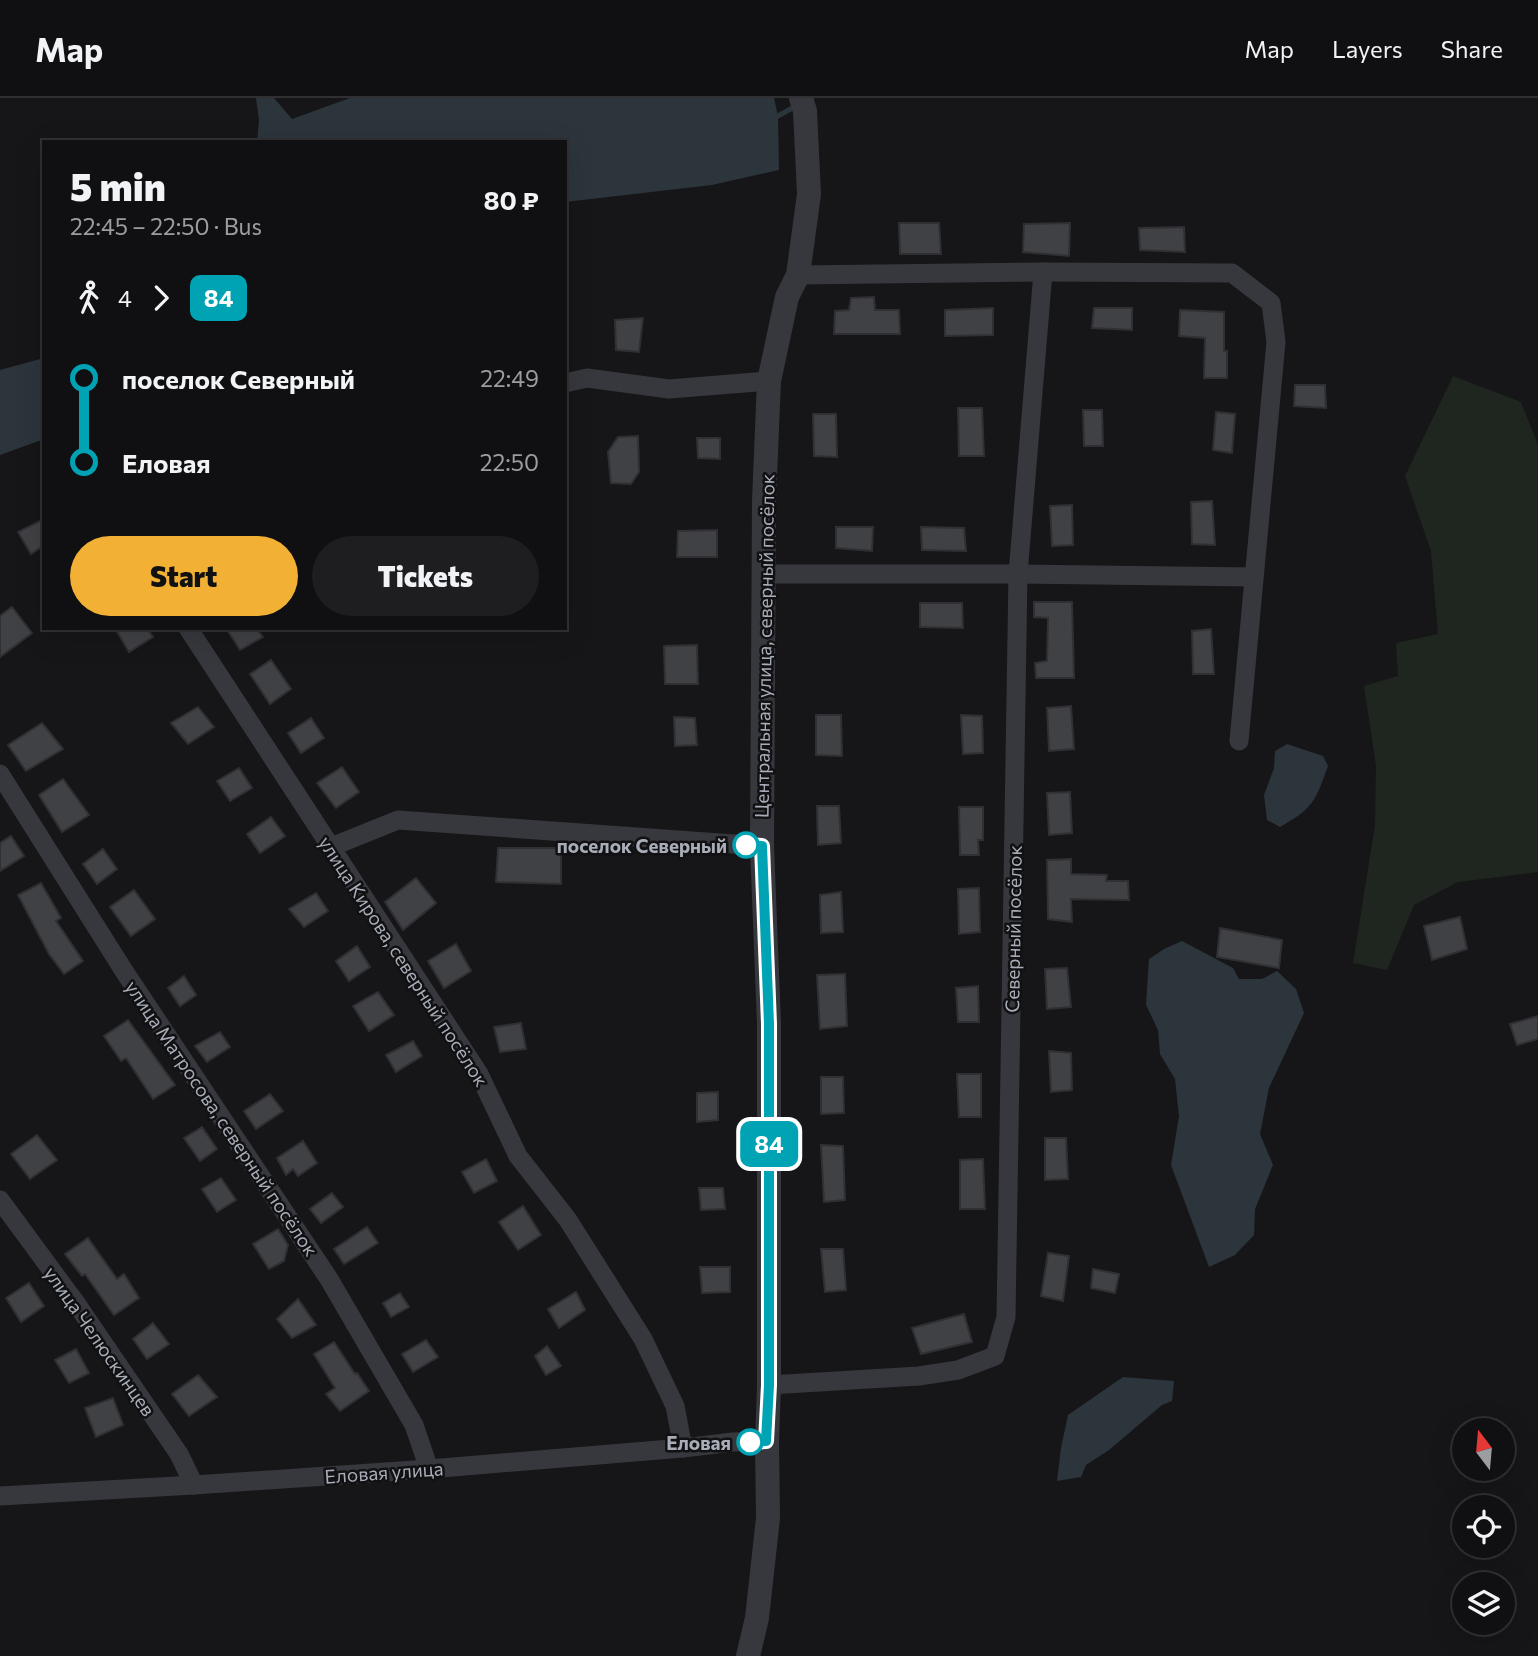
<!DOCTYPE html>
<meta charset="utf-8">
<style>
body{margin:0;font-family:Commissioner,sans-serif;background:#1e1e20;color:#f1f3f6;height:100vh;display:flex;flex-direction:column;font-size:26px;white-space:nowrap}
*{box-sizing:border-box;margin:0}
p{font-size:23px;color:#9c9d9f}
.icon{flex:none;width:38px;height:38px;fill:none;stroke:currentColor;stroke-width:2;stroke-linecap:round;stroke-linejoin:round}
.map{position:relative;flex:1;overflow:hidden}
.sheet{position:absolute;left:42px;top:42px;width:525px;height:490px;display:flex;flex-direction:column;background:#101012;border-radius:0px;box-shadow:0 7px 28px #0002,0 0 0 2px #303032}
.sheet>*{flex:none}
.badge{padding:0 14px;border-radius:10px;font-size:24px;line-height:46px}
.needle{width:46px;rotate:344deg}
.controls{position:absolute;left:1452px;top:1320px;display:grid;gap:14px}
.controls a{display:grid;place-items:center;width:63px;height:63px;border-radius:50%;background:#101012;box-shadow:0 7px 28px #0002,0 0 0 2px #303032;font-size:35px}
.map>.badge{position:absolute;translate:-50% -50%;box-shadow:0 0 0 4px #fff}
.legs{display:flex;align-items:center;gap:10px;height:77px;padding:0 28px;font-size:23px}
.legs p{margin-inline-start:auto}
.summary{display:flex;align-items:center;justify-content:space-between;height:119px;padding:0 28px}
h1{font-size:38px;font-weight:800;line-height:52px}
.primary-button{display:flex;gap:14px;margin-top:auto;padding:14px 28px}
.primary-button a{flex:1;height:80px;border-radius:42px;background:#f2b134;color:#111;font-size:28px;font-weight:800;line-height:80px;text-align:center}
.primary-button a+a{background:#1e1e20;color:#f1f3f6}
ul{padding:0 28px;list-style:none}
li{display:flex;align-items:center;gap:24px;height:84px;font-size:26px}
li i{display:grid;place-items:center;width:10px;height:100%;margin:0 9px;background:currentColor}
li i::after{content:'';width:18px;height:18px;margin:-9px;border:5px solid;border-radius:50%;background:#101012}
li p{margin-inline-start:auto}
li:first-child i{background:linear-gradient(#0000 50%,currentColor 0)}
li:last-child i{background:linear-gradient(currentColor 50%,#0000 0)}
header{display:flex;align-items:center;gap:42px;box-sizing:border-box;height:98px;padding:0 35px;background:#101012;border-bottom:2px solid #303032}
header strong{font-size:33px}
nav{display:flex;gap:38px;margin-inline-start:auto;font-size:24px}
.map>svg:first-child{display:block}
.green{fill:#1e261f}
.water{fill:#2c353c}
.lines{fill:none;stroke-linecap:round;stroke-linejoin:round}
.stream{stroke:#2c353c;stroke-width:5}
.building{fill:#404145;stroke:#303034;stroke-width:2}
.minor{stroke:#37383d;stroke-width:19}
.tertiary{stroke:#37383d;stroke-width:24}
.line-1-casing{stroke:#fff;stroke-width:16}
.line-1{stroke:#00a3b4;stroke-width:10}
.stop-1-dot{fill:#fff;stroke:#00a3b4;stroke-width:3.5}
.labels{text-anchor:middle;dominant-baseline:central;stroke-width:5;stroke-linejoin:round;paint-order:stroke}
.street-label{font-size:19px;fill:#a8adb8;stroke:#111113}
.stop-label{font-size:19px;font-weight:bold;fill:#a8adb8;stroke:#111113;text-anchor:end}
</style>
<header>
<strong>Map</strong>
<nav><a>Map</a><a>Layers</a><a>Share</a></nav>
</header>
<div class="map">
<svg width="1538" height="1558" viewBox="0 0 1538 1558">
<rect width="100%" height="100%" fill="#161618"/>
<!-- green -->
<path class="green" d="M1453 278 1521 304 1538 347V774L1458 784 1414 807 1387 872 1353 865 1375 727 1376 668 1364 588 1398 578 1396 545 1438 536 1431 453 1405 378Z"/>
<!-- water -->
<g class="water">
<path d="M256 0H274L292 21 350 0H774L778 18 779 72 712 87 565 104V44H257L259 22Z"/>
<path d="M44 260V341L0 357V272Z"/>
<path d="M1287 646 1323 658 1328 668C1315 703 1314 710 1280 729L1267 722 1264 697 1274 670 1275 653Z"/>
<path d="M1182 843 1233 870 1239 881H1262L1277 873 1296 891 1304 915 1269 990 1260 1036 1273 1067 1255 1111 1254 1137 1235 1157 1209 1169 1171 1067 1179 1018 1175 981 1160 956 1158 932 1146 907 1149 861 1164 851Z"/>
<path d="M1123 1279 1174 1283 1172 1303 1162 1307 1109 1352 1086 1367 1081 1379 1057 1383 1061 1350 1068 1317Z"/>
</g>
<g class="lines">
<!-- stream -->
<path class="stream" d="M778 18 796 8"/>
</g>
<!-- building -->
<g class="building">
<path d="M899 125H939L941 156H900Z"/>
<path d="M1070 125 1069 158 1023 154 1024 126Z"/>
<path d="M1184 129 1185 154 1140 152 1139 130Z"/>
<path d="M874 199 875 212H899L900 236H834L835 213 849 212 851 200Z"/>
<path d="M993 210V237L945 238V212Z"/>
<path d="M1094 210H1132V232L1092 230Z"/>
<path d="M1180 212 1224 214V253H1227V280H1204L1205 240 1179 238Z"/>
<path d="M643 220 639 254 616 252 615 222Z"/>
<path d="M1295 287H1325L1326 310 1294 308Z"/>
<path d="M958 310H982L984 358H959Z"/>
<path d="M1083 312H1102L1103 348H1084Z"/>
<path d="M1216 314 1235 316 1232 355 1213 352Z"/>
<path d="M813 316H836L837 359 814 358Z"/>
<path d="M638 338 639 374 631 386 611 385 608 354 618 339Z"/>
<path d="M697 340H720V361L698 360Z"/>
<path d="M1212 403 1215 447 1192 446 1191 404Z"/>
<path d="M1072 407 1073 447 1052 448 1050 408Z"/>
<path d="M44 421V447L31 456 18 434Z"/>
<path d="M836 429H873L872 453 836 450Z"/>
<path d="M921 429 964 430 966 453 922 452Z"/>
<path d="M717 432V459H677L678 433Z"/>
<path d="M1034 504H1072L1074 580H1036L1035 565 1047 563 1048 520 1034 519Z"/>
<path d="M920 505H962L963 530 920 529Z"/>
<path d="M12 509 32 535 0 559V518Z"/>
<path d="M115 530H147L153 539 129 554Z"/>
<path d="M226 530H256L263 539 240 552Z"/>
<path d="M1211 531 1214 576H1193L1192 533Z"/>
<path d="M697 547 698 586H665L664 548Z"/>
<path d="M271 562 291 591 270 606 250 576Z"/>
<path d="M1071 608 1074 651 1049 653 1047 610Z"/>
<path d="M198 609 214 629 188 646 171 625Z"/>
<path d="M816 617H841L842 658 816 657Z"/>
<path d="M961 617 982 618 983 655 963 656Z"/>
<path d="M674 619 695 620 697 647 675 648Z"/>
<path d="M311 620 324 640 301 655 288 635Z"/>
<path d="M42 625 63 651 26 673 8 647Z"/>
<path d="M342 669 359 694 336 710 317 685Z"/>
<path d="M239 670 252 690 230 703 217 683Z"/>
<path d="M63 681 89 717 62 734 39 697Z"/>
<path d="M1070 694 1072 735 1049 737 1047 695Z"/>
<path d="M817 708H839L841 745 818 747Z"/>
<path d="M959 709H983V742H978L979 757H960Z"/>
<path d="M271 719 285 738 260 755 247 736Z"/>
<path d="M11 738 24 758 0 773V745Z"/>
<path d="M498 750H561V786L496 784Z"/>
<path d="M103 751 117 771 97 786 83 766Z"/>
<path d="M1071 761V776L1107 777 1106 783H1128L1129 802 1071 801 1072 824 1048 821 1047 762Z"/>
<path d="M416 780 436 805 403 832 385 804Z"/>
<path d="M41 785 61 820 56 823 83 863 64 876 49 856 18 797Z"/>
<path d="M979 790 980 834 959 836 958 791Z"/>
<path d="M134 792 155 821 131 838 110 809Z"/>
<path d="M841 794 843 834 821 835 820 797Z"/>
<path d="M316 795 328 813 304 829 289 811Z"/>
<path d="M1460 819 1467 851 1432 862 1424 828Z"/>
<path d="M1220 830 1282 842 1279 870 1217 859Z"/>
<path d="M456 846 471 873 444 890 428 863Z"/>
<path d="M357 848 370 869 349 883 336 863Z"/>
<path d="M1067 870 1071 909 1047 911 1045 871Z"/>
<path d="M845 876 847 928 820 931 817 877Z"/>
<path d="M184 878 196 897 180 908 168 890Z"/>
<path d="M978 888 979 924H958L956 890Z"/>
<path d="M378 894 394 917 369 933 353 908Z"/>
<path d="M1538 918V941L1517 947 1510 926Z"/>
<path d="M128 922 175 987 153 1001 126 960 121 963 104 938Z"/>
<path d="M521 925 526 951 500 954 494 929Z"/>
<path d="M220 934 230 949 207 964 195 948Z"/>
<path d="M413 943 422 958 396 974 386 957Z"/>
<path d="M1049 953 1071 955 1072 992 1051 994Z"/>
<path d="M957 976H981V1019H959Z"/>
<path d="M821 979H843L844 1015 821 1016Z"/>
<path d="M718 994V1022L697 1024V995Z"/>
<path d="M270 996 283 1013 256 1031 244 1013Z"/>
<path d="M202 1029 217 1051 200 1063 184 1040Z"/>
<path d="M37 1037 57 1062 30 1081 11 1056Z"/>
<path d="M1045 1040H1066L1068 1081 1045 1082Z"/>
<path d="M303 1043 317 1065 298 1078 293 1071 286 1077 277 1060Z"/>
<path d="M821 1047 843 1048 845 1102 824 1104Z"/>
<path d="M486 1061 497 1083 474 1095 462 1074Z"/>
<path d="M983 1061 985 1111H960V1062Z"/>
<path d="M221 1080 236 1102 217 1114 202 1091Z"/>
<path d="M699 1090H723L725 1111 701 1112Z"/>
<path d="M332 1095 343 1109 321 1125 310 1111Z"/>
<path d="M523 1108 541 1137 518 1152 499 1124Z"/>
<path d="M367 1129 378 1145 344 1166 334 1151Z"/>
<path d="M278 1131 288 1147 284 1163 269 1171 253 1146Z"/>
<path d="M88 1140 117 1181 124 1176 139 1200 114 1217 85 1176 82 1178 65 1156Z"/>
<path d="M821 1151H843L846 1192 825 1194Z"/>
<path d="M1048 1155 1069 1158 1063 1203 1041 1198Z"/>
<path d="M700 1169H730V1194L702 1195Z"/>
<path d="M1093 1171 1119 1176 1115 1195 1091 1190Z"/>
<path d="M29 1185 44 1208 21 1224 6 1200Z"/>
<path d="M576 1194 585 1212 559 1230 548 1211Z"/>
<path d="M400 1195 409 1209 391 1219 383 1205Z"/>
<path d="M298 1201 316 1227 292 1240 277 1221Z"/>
<path d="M964 1216 972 1244 921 1256 912 1230Z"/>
<path d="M153 1225 169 1246 147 1261 133 1241Z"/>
<path d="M426 1242 438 1259 413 1274 402 1256Z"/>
<path d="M334 1244 355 1276 357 1275 369 1293 340 1313 326 1296 335 1290 314 1256Z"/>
<path d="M547 1248 561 1268 546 1277 535 1258Z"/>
<path d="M76 1251 89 1275 69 1285 55 1262Z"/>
<path d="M198 1277 217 1299 189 1318 172 1296Z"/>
<path d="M113 1300 123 1327 96 1339 85 1310Z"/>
</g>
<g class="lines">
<!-- minor -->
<g class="minor">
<path d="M798 177 1043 174 1232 175 1271 205 1276 244 1239 643"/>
<path d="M565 285 587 280 669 291 769 283"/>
<path d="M763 476H1018L1253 479"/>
<path d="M188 530 479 976 518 1058 568 1122 643 1241 675 1308 683 1350"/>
<path d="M0 676 124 873 329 1181 414 1327 429 1371"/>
<path d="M331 749 398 722 762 748"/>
<path d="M0 1102 78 1208 179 1356 194 1387"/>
<path d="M769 1287 919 1278 958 1272 995 1258 1006 1219 1018 476 1043 174"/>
<path d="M0 1398 194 1387 429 1371 683 1350 733 1344 767 1343"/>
</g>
<!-- tertiary -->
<path class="tertiary" d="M748 1558 757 1520 768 1420 767 1343 769 1287V926L762 748 764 403 769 283 787 199 798 177 809 96 805 13 801 0"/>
</g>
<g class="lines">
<!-- line-1 casing -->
<g class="line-1-casing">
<path id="line-1" d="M746 747 762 748 769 926V1287L766 1343 750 1344"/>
</g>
<!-- line-1 -->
<use href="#line-1" class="line-1"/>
</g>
<!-- markers -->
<g class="stop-1-dot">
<circle cx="746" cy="747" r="12"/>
<circle cx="750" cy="1344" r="12"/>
</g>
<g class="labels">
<!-- street labels -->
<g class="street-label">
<text transform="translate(764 548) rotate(-89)">Центральная улица, северный посёлок</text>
<text transform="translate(1013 831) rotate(-89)">Северный посёлок</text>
<text transform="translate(404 863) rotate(57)">улица Кирова, северный посёлок</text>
<text transform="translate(222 1020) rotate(56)">улица Матросова, северный посёлок</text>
<text transform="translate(100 1243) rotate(55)">улица Челюскинцев</text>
<text transform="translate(384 1374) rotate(-4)">Еловая улица</text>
</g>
<!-- stop labels -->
<g class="stop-label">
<text x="727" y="747">поселок Северный</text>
<text x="731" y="1344">Еловая</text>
</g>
</g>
</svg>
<div class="controls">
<a><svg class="needle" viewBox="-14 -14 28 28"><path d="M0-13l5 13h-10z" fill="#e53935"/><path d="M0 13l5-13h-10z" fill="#9c9d9f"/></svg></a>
<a><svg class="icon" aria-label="locate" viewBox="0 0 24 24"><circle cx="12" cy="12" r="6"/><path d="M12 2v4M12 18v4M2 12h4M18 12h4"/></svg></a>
<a><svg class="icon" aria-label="layers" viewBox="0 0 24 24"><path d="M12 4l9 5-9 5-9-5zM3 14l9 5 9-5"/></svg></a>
</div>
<b class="badge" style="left:769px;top:1046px;background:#00a3b4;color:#fff">84</b>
<section class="sheet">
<div class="summary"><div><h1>5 min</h1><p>22:45 – 22:50 · Bus</p></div><b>80 ₽</b></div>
<div class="legs"><svg class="icon" aria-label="walk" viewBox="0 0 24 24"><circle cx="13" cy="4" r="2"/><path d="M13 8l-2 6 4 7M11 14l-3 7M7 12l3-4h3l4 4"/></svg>4<svg class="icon" aria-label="forward" viewBox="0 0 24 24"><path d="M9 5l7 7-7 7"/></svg><b class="badge" style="background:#00a3b4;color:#fff">84</b></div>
<ul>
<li><i style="color:#00a3b4"></i><b>поселок Северный</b><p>22:49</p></li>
<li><i style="color:#00a3b4"></i><b>Еловая</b><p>22:50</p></li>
</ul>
<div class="primary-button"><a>Start</a><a>Tickets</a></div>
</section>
</div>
